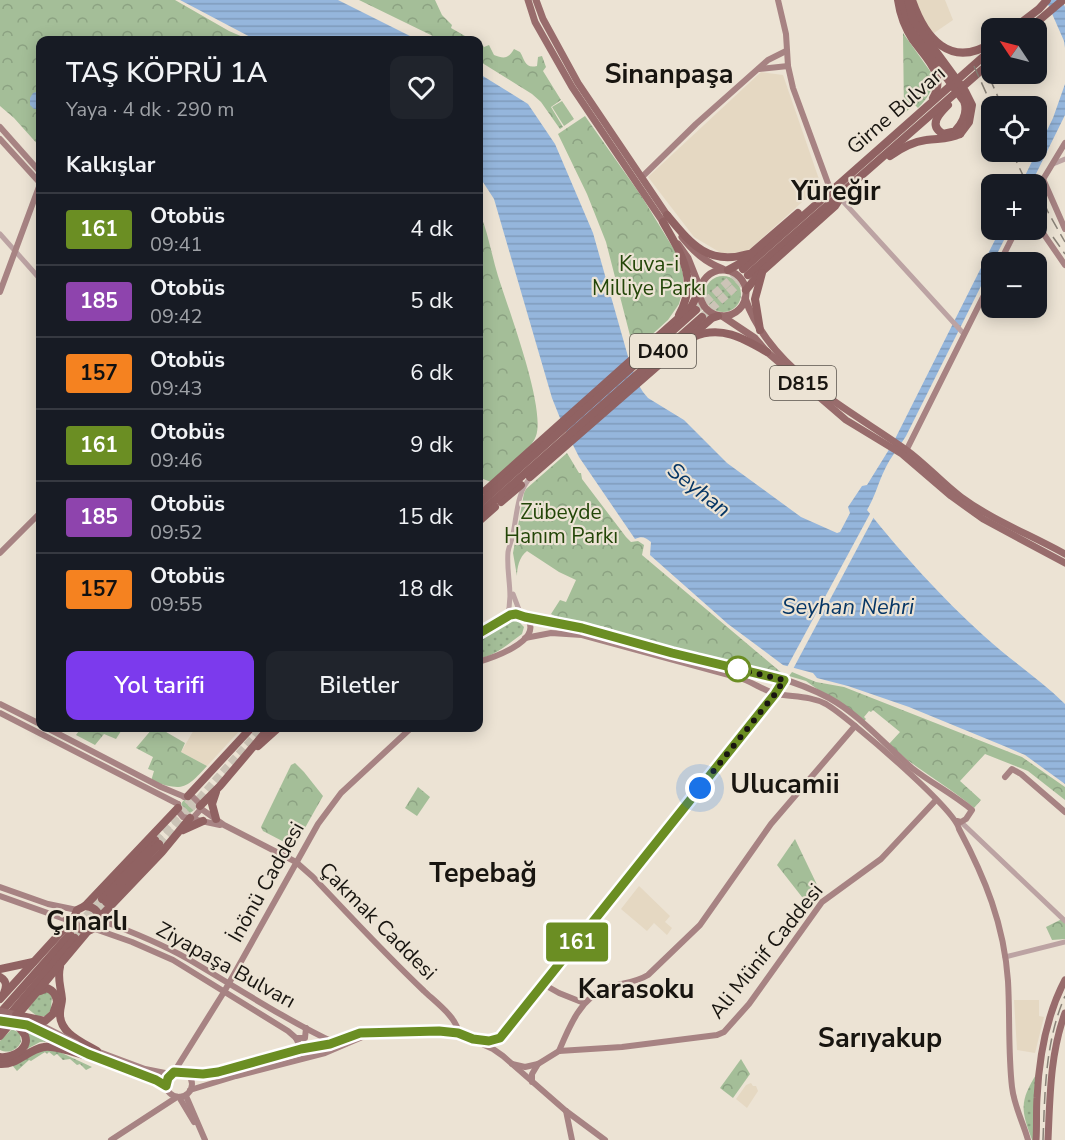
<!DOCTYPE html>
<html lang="tr">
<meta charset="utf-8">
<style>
body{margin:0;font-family:"Nunito Sans",sans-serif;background:#20242c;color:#f1f3f6;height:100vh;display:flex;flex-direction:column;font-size:22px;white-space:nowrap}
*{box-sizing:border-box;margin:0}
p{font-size:20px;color:#9ea1a6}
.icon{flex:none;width:33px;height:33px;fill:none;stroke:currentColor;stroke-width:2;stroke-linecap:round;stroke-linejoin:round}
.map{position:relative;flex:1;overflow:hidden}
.panel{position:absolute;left:36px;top:36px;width:447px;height:696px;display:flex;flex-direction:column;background:#171b24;border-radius:12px;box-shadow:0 3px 15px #0003}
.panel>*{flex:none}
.badge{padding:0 12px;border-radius:4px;font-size:21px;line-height:39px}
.needle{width:39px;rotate:305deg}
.fabs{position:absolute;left:981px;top:18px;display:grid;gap:12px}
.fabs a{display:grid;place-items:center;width:66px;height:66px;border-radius:12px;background:#171b24;box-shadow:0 3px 15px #0003;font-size:30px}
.you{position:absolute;width:30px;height:30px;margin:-15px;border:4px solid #fff;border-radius:50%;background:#1a73e8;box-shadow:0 0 0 9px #1a73e833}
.map>.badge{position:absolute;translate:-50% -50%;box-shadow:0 0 0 3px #fff}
h2{padding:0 30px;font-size:22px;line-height:54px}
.round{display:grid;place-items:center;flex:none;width:63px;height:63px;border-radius:12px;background:#20242c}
.overview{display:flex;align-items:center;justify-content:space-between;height:102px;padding:0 30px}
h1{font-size:28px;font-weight:600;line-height:45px}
.cta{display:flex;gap:12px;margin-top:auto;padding:12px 30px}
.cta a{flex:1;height:69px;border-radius:12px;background:#7c3aed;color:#fff;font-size:24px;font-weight:600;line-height:69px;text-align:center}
.cta a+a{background:#20242c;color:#f1f3f6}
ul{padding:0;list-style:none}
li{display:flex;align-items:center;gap:18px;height:72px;padding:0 30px;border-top:2px solid #363941}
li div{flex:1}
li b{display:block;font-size:22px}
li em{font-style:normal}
li .badge{min-width:66px;font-weight:700;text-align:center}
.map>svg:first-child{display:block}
.built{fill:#e5d8c2}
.grass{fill:url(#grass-dots)}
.park{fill:url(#park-crowns)}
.pitch{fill:#a4be98}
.water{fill:url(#water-rules)}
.pier{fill:#ece3d4}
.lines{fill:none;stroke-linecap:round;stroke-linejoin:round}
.trunk-tunnel{stroke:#ccc4b7;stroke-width:8;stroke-dasharray:8 4;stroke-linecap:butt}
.tertiary{stroke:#bca3a3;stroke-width:5}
.secondary{stroke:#a78383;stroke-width:6}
.primary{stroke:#986c6c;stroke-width:7}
.trunk{stroke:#906262;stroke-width:8}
.rail{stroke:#898278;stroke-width:1.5;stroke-dasharray:12 6;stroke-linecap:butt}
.secondary-bridge{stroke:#a78383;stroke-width:6}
.primary-bridge{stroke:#986c6c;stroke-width:7}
.trunk-bridge{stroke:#906262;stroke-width:8}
.line-casing{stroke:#fff;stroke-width:14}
.line{stroke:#6b8e23;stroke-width:9}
.walk{stroke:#181510;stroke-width:6;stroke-dasharray:0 10.8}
.stop-dot{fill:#fff;stroke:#6b8e23;stroke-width:3}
.labels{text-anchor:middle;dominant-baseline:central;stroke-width:4.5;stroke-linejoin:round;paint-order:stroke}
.shield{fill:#ece3d4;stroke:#58534b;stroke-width:1.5}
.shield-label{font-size:20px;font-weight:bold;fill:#181510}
.street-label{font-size:21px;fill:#181510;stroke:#ece3d4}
.park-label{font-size:21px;fill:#234608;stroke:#ece3d4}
.water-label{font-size:22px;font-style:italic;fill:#063665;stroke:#ece3d4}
.district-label{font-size:27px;font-weight:bold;fill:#181510;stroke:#ece3d4}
</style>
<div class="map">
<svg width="1065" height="1140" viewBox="0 0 1065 1140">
<defs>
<pattern id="grass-dots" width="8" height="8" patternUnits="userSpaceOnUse" patternTransform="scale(1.5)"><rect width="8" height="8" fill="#a4be98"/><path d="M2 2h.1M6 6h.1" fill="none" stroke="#8ca282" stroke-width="1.8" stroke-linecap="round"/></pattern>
<pattern id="park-crowns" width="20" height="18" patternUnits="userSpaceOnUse" patternTransform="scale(1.5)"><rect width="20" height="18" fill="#a4be98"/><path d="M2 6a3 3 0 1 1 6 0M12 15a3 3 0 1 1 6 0" fill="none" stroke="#8ca282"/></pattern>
<pattern id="water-rules" width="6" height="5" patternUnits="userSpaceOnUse" patternTransform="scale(1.5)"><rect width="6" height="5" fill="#95b6dc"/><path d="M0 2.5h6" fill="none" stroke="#809cbc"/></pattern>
</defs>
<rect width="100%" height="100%" fill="#ece3d4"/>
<!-- built -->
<g class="built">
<path d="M915 0H945L953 20 934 33 926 27Z"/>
<path d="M761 72 783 75 821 185 749 250 735 253H721L694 237 648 177Z"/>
<path d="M195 728H242L207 766 181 752Z"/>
<path d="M639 886 670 916 665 922 672 928 667 935 654 923 647 931 621 909Z"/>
<path d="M1014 1000H1039V1016L1044 1017 1035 1053 1017 1050Z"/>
<path d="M751 1083 753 1086H756L758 1091 747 1108 736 1099 746 1085Z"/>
</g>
<!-- grass -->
<g class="grass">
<circle cx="723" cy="294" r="18"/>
<path d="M516 619 524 627 522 634C511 642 492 658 479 658L478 641Z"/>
<circle cx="188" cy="806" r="7"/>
<path d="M45 990 52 995 51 1010 46 1016H37L28 1009 41 991Z"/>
<path d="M12 1029 20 1033 21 1042C17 1050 9 1054 0 1050V1041Z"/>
<path d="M25 1029 53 1041 40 1042 25 1050 29 1039Z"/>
<path d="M51 1048 92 1067 86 1070 80 1064 77 1065 70 1059 63 1060 57 1054 54 1056 49 1052 47 1054 45 1052 31 1061 29 1060 17 1071 12 1065 36 1052Z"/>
<path d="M1037 1073 1034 1140H1032C1021 1110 1019 1102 1037 1073Z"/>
</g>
<!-- park -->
<g class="park">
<path d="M0 0H175L229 31 250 40H40V147L14 118 0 106Z"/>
<path d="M359 0H435L442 15 452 25 451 28 465 36 478 39 484 47 489 45 494 55C504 59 508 59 514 49L520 52C525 60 525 69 537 66L538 57 542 56 546 67 543 71 561 100 551 107 563 127 560 129 541 102 532 94 479 61 478 40H441Z"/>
<path d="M903 33 935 78C932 91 927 99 918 108L914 104 904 114Z"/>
<path d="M585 116 642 197 678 256 683 274V289L679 304 668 320 634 351 606 242 587 194 558 134Z"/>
<path d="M478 209C488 231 491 253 498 276 508 308 546 408 536 436 530 452 505 470 491 482L478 477Z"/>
<path d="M567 453 579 473H581L582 479 626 537 631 542 638 541 644 545 642 555 783 674H772L733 662 728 664 696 653 690 655 630 639C619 630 597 622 585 627L558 618 551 614 560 600 566 602 576 580 559 572 527 551C519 557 517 568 517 576L513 553 524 493 526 489Z"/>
<path d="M792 672 816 682 844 687 1022 757 1065 787V800L1028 771 985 754 960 781 981 800 974 808C946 784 916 770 889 744L900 732 873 710 871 712 869 711 864 717 866 719 863 722 806 681 789 676Z"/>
<path d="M81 728H123L116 739 104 734 95 745 76 735Z"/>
<path d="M152 729H161L185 743 181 752 207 766C185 790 183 791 151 781L154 771 148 769 153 757 136 748Z"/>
<path d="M295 763 304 772 323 796 297 842 288 844 263 831 261 827 291 765Z"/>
<path d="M418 787 430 797 417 816 405 808Z"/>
<path d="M795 839 820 891 809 906 777 865Z"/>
<path d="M1062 919 1065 923V939L1052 940 1046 927Z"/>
<path d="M741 1059 750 1074 733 1098 720 1088Z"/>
</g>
<!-- pitch -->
<path class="pitch" d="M562 101 574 119 564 126 552 107Z"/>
<!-- water -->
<g class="water">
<path d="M180 0H338L418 40H256Z"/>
<path d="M1046 0H1062L1065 7V48L1064 41Z"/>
<path d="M478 73 528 104 555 144 593 233 629 360 638 384 643 392 648 398 684 420 727 463 801 517 837 533 840 532 850 513 848 507 862 486 867 485 893 443 1000 230H1009L906 436C899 447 890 458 885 469 878 483 875 497 867 510 903 555 941 597 984 636 1010 660 1040 679 1065 704V784L1025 755 1004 746 909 707 848 686 817 678 813 673 783 665 728 624 650 555 651 542C645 537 642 536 635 539L579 457 562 423 552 398 494 199 479 176Z"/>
<path d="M1065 84V115L1031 184H1021L1053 118Z"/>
<path d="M40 91V109H34L30 105V98L33 93Z"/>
</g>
<!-- pier -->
<path class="pier" d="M872 510 875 515 792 671 786 669Z"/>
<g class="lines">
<!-- trunk-tunnel -->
<g class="trunk-tunnel">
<path d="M696 310 743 269"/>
<path d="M702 317 748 275"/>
<path d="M155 840 192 799"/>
<path d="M159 844 262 728"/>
<path d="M70 934 102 899"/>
<path d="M75 938 106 902"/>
</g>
<!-- tertiary -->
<g class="tertiary">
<path d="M1053 164 1065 159"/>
<path d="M840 198 964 334"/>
<path d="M0 234 40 279"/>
<path d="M513 594 521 615"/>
<path d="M507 617C514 592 506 576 508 552 509 546 512 540 513 534 517 515 517 491 531 477"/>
<path d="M961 822 1065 921"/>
<path d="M1005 957 1065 942"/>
</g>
<!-- secondary -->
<g class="secondary">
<path d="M778 0 786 34 788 66 793 88 829 186"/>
<path d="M759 69 788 66"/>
<path d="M0 127 40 172"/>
<path d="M0 139 40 183"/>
<path d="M643 176 696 124 768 60 786 51"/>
<path d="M1043 179 1065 229"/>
<path d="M1036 191 1065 143"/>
<path d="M1036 221 1045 236 1065 265"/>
<path d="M1000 262 1016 230"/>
<path d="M0 292 40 184"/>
<path d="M907 449 992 279"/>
<path d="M0 553 40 513"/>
<path d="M525 617C575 622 623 640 671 652 723 666 781 672 829 698 860 715 885 745 912 768 931 783 953 794 972 810L966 819 961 822 957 821"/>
<path d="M478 634 510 615C517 613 524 614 528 620 542 641 492 658 478 662"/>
<path d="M525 638 551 633 582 635 740 678C750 681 769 693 777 694 794 697 811 696 826 704 848 717 955 809 959 829 985 878 1004 924 1008 981 1010 1016 1008 1052 1012 1087 1014 1106 1023 1122 1028 1140"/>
<path d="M0 704 40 724"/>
<path d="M0 713 178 804"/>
<path d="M47 728 161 787 185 797"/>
<path d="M1005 777 1012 769 1021 774 1065 812"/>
<path d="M184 797 192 796 199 803 200 810 193 818"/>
<path d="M178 804V811L183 817 220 825"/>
<path d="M200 808 224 825 296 862 313 877C349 915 385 954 424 991 433 1000 459 1019 458 1033"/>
<path d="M0 887 48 904 77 910"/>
<path d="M0 896 73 922"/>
<path d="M100 920C130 931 160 943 188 959 236 987 284 1019 335 1043"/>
<path d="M95 929 132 942 173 960 288 1031 296 1038 301 1049"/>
<path d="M543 984 559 993 584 1003"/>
<path d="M296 1038H305L306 1028"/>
<path d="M473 1039 489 1041 500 1038 775 694 784 679"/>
<path d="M94 1050 145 1069 170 1074"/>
<path d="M559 1051C569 1027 581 997 607 988 621 983 635 983 648 975L700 925 771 824 855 726"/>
<path d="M101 1060 156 1080 166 1086"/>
<path d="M512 1064 525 1067 538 1064 559 1051 622 1047 717 1035 724 1032 749 1004 822 902 881 859 936 800"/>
<circle cx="179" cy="1084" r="13"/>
<path d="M174 1072 224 992 318 824 341 793 411 728"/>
<path d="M184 1072H218L301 1049 330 1044 360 1033 439 1031 458 1033 493 1049 503 1056 566 1111 605 1140"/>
<path d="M532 1082V1074L538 1064"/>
<path d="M190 1090 236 1076 325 1053 367 1035"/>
<path d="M186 1096 205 1140"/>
<path d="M179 1097 194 1122"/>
<path d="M566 1111 572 1140"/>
<path d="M111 1140 177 1097"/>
</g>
<!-- primary -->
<g class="primary">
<path d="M528 0 535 22 572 87 665 225"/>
<path d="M536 0 543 19 578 83 669 218"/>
<path d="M682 237C694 252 705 262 723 269"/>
<path d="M678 244 688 258 700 288"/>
<circle cx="723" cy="293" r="23"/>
<path d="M745 298C770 370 847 408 905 449 925 463 941 482 961 497 992 520 1031 535 1065 554"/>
<path d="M722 316 755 338 767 352 846 420 902 454 951 496 983 519 1065 563"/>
<path d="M1036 1140C1037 1126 1036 1112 1037 1098 1039 1057 1046 1016 1065 980"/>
<path d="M1048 1140C1050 1097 1050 1054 1065 1013"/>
</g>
<!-- trunk -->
<g class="trunk">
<path d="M898 0C900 14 905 28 913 40 925 57 947 75 933 98"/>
<path d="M912 0C925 38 950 69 992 43"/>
<path d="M1014 28 1039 9 1047 0"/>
<path d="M1030 28 1063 0"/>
<path d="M948 105C939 114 928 125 943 134L952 132"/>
<path d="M890 156C901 148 912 142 926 140 938 138 948 140 960 134"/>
<path d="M667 215C691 244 708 266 748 254"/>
<path d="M663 222C681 254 699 279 679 315"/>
<path d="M743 269 992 49"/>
<path d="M728 270 739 264 798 213"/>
<path d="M748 275 992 61"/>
<path d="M746 290 758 275 835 206 841 197"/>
<path d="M760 330 755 299 762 273"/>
<path d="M693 337C721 325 743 338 767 352"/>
<path d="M644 349 691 307 700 290"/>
<path d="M665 359 712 318 718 316"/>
<path d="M530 477 669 356"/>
<path d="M485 491 647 346"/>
<path d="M501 502 521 485"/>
<path d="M478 505 696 310"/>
<path d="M478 515 702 317"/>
<path d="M478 522 495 507"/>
<path d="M258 746 278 728"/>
<path d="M188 796 251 728"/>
<path d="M200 806 220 786 269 728"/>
<path d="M216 819 212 804 216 792"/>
<path d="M183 830 203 821"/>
<path d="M102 899 155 840"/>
<path d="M106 902 159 844"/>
<path d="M100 917 162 852 190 818"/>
<path d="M74 918C75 926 80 931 88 931"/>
<path d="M60 967C57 978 61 987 62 999 62 1004 60 1008 60 1013 59 1033 82 1042 97 1051"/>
<path d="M0 969 33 962"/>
<path d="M0 977C7 981 7 986 4 993"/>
<path d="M40 991 47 988C54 991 56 995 57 1002"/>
<path d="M0 999 74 918 77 910 85 906 178 808"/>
<path d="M0 1013 70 934"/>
<path d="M0 1026 75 938"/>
<path d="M0 1036 88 931C104 926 102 907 85 906"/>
<path d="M0 1064C18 1065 27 1050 44 1047 57 1044 87 1058 104 1060"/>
</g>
<!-- rail -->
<g class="rail">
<path d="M982 61 1002 106"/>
<path d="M974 66 992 106"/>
<path d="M1012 152 1027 184"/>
<path d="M1036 186 1049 214 1065 242"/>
<path d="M1053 237 1065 254"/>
<path d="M1043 1140C1045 1091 1045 1042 1065 996"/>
</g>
<!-- secondary-bridge -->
<g class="secondary-bridge">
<path d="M31 1020 76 1043"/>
<path d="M13 1022 27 1025 73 1047"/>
</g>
<!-- primary-bridge -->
<g class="primary-bridge">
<path d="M0 1011 16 1015"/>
<path d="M0 1021 10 1022"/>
</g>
<!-- trunk-bridge -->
<g class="trunk-bridge">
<path d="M902 0 908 22 912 31 964 101C968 112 964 121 956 130"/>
<path d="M908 0 913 20 965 91 972 105 969 122 960 134"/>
<path d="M16 1015 45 1021 53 1014 57 1002"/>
<path d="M0 1057C13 1059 35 1046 22 1031 19 1027 14 1024 10 1022"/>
</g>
</g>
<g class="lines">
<!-- line casing -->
<g class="line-casing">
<path id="line" d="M0 1021 27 1025 88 1054 156 1080 166 1086 168 1078 174 1072 203 1074 218 1072 301 1049 330 1044 360 1033 439 1031 458 1033 473 1039 489 1041 500 1038 775 694 784 680 672 653 582 628 525 617 516 614 510 615 478 634"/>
</g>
<!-- line -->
<use href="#line" class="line"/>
<!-- walk -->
<path class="walk" d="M700 788 775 694 784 680 738 669"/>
</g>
<!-- markers -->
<circle class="stop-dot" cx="738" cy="669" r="12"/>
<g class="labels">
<!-- shield labels -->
<g class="shield">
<rect x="630" y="334" width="66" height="34" rx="4.5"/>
<rect x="770" y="366" width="66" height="34" rx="4.5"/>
</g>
<g class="shield-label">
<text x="663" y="351">D400</text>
<text x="803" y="383">D815</text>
</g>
<!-- street labels -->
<g class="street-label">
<text transform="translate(896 110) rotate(-41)">Girne Bulvarı</text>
<text transform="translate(266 882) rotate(-61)">İnönü Caddesi</text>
<text transform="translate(378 921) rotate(45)">Çakmak Caddesi</text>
<text transform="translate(766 951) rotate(-51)">Ali Münif Caddesi</text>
<text transform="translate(226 965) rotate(29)">Ziyapaşa Bulvarı</text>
</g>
<!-- park labels -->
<g class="park-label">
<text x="649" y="264">Kuva-i<tspan x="649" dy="24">Milliye Parkı</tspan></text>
<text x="561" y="512">Zübeyde<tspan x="561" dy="24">Hanım Parkı</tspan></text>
</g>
<!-- water labels -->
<g class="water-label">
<text transform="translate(699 490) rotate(38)">Seyhan</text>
<text x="848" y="607">Seyhan Nehri</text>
</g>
<!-- district labels -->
<g class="district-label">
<text x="669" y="74">Sinanpaşa</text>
<text x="836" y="191">Yüreğir</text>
<text x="785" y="784">Ulucamii</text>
<text x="483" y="873">Tepebağ</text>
<text x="87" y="921">Çınarlı</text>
<text x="636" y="989">Karasoku</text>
<text x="880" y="1038">Sarıyakup</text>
</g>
</g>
</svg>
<div class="fabs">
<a><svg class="needle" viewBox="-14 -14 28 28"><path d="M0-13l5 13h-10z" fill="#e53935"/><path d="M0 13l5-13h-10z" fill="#9ea1a6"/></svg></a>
<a><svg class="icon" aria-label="locate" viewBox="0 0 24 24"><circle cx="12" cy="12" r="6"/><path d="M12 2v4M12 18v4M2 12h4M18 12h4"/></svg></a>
<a>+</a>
<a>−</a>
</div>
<div class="you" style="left:700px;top:788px"></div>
<b class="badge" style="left:577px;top:942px;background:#6b8e23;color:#fff">161</b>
<section class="panel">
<div class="overview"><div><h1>TAŞ KÖPRÜ 1A</h1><p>Yaya · 4 dk · 290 m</p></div><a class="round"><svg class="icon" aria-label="heart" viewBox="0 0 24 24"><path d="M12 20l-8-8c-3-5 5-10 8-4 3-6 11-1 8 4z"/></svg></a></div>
<h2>Kalkışlar</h2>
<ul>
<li><span class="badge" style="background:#6b8e23;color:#fff">161</span><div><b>Otobüs</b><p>09:41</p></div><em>4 dk</em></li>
<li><span class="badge" style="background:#8e44ad;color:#fff">185</span><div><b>Otobüs</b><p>09:42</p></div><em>5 dk</em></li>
<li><span class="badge" style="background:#f58220;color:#111">157</span><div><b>Otobüs</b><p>09:43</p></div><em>6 dk</em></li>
<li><span class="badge" style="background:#6b8e23;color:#fff">161</span><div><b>Otobüs</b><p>09:46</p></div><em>9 dk</em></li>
<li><span class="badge" style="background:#8e44ad;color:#fff">185</span><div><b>Otobüs</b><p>09:52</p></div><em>15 dk</em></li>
<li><span class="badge" style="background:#f58220;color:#111">157</span><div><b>Otobüs</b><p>09:55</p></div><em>18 dk</em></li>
</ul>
<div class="cta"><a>Yol tarifi</a><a>Biletler</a></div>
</section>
</div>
